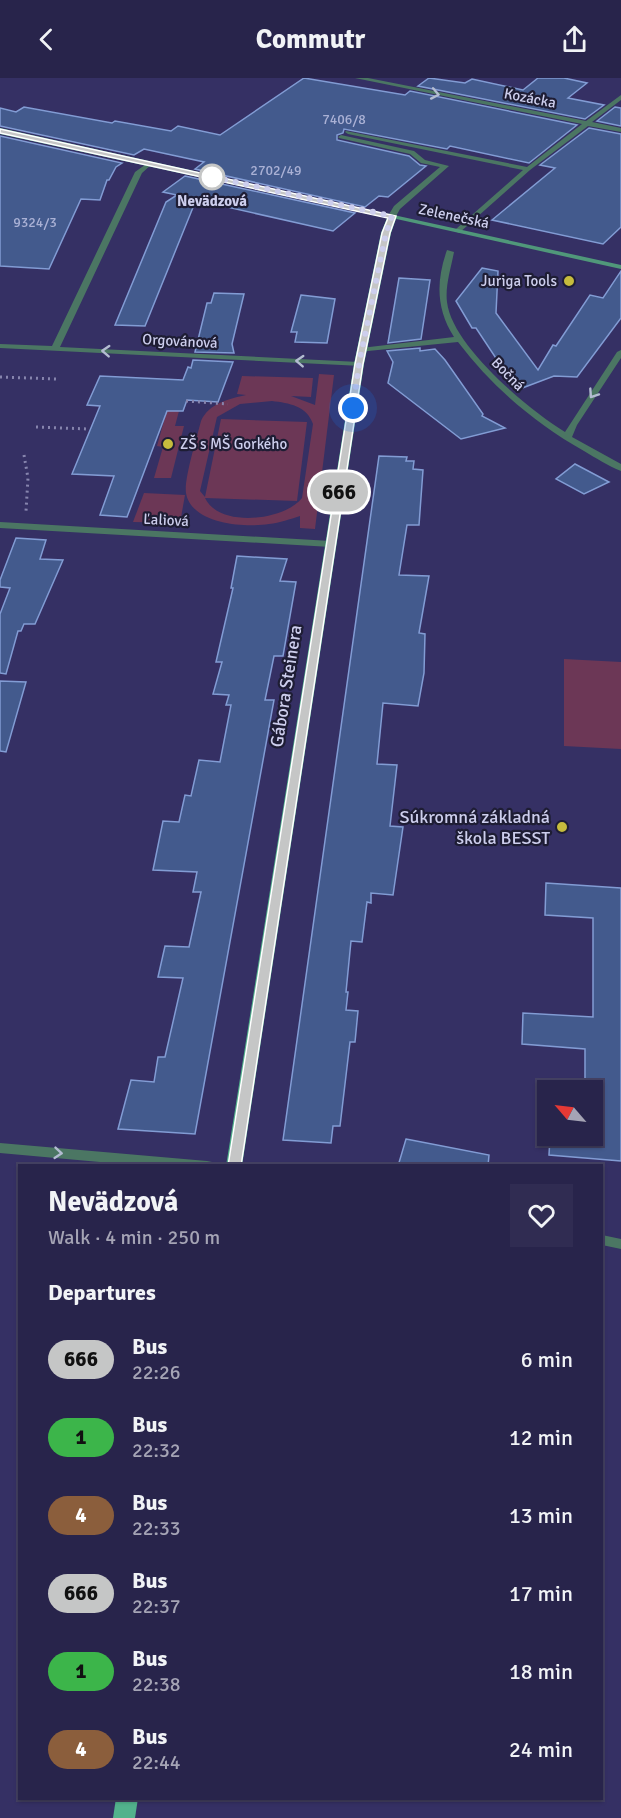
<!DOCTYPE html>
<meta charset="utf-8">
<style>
body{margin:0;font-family:Signika,sans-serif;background:#302c52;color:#f1f3f6;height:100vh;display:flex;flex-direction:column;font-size:22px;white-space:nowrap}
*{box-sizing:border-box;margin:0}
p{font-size:20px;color:#a5a4b5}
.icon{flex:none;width:33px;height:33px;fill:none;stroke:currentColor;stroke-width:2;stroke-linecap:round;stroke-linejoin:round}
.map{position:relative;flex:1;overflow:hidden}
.sheet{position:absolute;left:18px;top:1086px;width:585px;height:636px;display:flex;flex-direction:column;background:#28244b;border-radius:0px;box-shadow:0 2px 4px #0004,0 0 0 2px #444163}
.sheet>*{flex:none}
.badge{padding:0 12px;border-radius:20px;font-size:21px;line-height:39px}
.needle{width:39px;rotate:298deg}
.fabs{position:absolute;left:537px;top:1002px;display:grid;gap:12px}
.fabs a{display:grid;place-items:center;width:66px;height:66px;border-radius:0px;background:#28244b;box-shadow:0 2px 4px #0004,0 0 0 2px #444163;font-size:30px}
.you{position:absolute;width:30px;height:30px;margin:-15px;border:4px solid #fff;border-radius:50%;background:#1a73e8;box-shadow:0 0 0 9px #1a73e833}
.map>.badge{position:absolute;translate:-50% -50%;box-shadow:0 0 0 3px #fff}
h2{padding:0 30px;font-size:22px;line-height:54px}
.round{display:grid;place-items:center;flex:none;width:63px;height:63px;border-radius:0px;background:#302c52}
.overview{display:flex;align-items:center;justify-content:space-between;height:102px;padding:0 30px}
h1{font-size:28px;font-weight:700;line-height:45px}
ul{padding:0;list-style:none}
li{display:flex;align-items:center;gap:18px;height:78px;padding:0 30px}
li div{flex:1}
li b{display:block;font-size:22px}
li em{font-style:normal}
li .badge{min-width:66px;font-weight:700;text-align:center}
header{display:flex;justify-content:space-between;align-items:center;height:78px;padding:0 30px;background:#28244b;font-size:27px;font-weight:700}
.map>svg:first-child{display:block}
.green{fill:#6c3756;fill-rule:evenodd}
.building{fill:#435a8d;stroke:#829cd4;stroke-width:1.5}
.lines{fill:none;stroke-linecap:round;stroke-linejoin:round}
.path{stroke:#8785ae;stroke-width:3;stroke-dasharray:2 4;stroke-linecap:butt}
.lane{fill:#4b7663;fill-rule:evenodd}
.street{fill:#4b7663;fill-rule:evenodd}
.secondary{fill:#50987a;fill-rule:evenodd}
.primary{fill:#52b28c;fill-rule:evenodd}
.oneway{stroke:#b3bcd1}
.line{fill:#c5c6c6;stroke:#fff;stroke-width:1.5}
.walk{stroke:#cdceed;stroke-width:6;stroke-dasharray:0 10.8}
.stop-dot{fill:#fff;stroke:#c5c6c6;stroke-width:3}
.poi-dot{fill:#c6bc3d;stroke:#1e1d34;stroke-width:2}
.labels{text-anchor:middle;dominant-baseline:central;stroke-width:4.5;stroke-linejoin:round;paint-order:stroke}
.far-number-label{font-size:14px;fill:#aab1d5}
.far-street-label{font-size:15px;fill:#cdceed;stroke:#1e1d34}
.far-stop-label{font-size:15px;font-weight:bold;fill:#cdceed;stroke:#1e1d34}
.far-poi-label{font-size:15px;fill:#cdceed;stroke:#1e1d34;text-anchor:end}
.street-label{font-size:18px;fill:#cdceed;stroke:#1e1d34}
.poi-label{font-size:18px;fill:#cdceed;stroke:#1e1d34;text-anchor:end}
</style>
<header><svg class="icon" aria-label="back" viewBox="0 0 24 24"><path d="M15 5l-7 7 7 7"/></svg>Commutr<svg class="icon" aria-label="share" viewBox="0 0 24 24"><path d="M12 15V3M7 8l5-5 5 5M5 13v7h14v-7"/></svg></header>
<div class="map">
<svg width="621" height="1740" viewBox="0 0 621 1740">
<rect width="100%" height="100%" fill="#353064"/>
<!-- green -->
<g class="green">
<path d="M319 296 334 297 315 451 300 450V438C290 441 280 445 269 446 245 450 191 446 186 415 184 401 197 359 201 343 209 325 229 321 246 317L237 316 242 298 313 300 311 319 291 318 315 327ZM272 323C289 325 307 328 313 346L302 420C284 443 219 450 205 420L297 423 307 344 221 341 205 419 200 413 217 339 240 326Z"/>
<path d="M167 332 179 333 175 348H184L171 400H154L163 369 157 368Z"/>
<path d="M144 415 185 417 180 445 133 444Z"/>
<path d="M564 581 621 584V671L564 668Z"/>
</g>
<!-- building -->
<g class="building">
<path d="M304 0 405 17 410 13 577 47 529 85 450 68 447 71 344 51 343 55 337 57V62L409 78 420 87 426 88 388 119 379 118 365 129 195 91 204 84 144 71 134 77 0 48V30L16 34 24 29 112 45 115 43 171 53 178 48 220 57Z"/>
<path d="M429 0 465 5 472 1 523 12 538 0H564L587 5 568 20 604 27 585 41 418 8Z"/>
<path d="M615 29 621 30V48L597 43Z"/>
<path d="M589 50 621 56V149L603 166 492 142 555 90 540 87Z"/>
<path d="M0 58 122 85 116 89 109 102H107L100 122 81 121 49 191 0 188Z"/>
<path d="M185 98 355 135 333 153 196 122 145 248 115 247 166 124 177 117 163 114Z"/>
<path d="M482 190 498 193 496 235 538 292 553 267 556 268 590 217 603 220 621 193V240L577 299 554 298 517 312 476 250H472L456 223Z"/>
<path d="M399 200 430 202 421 261 388 265Z"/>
<path d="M214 215 244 216 232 266 234 275 195 274 207 225H211Z"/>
<path d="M301 217 335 221 327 265 295 264 297 254H291Z"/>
<path d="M420 270V273L435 271 445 282 483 336 482 338 505 350 461 361 388 305 393 284 387 273Z"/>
<path d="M193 282 233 284 218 324 187 322 183 333H167L127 439 100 437 114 398 72 396 100 328 87 327 100 298 183 302 188 289 191 290Z"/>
<path d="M379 378 407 379 406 383H414L413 391 423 392 419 447H407L399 497 429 498 419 555 425 556 424 595 418 628 383 625 377 686 397 687 390 748 403 749 393 817 371 815V825L367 824 362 864 351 863 346 914H348L346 932 358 933 355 964H350L340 1048H333L331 1065 283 1062Z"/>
<path d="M575 386 609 404 584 416 556 401Z"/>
<path d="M16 460 46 462 40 481 63 482 35 546H24L21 553H18L6 596 0 595V536L10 510 0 509V502Z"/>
<path d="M237 478 287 481 280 503 296 504 283 578H274L265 622H274L195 1056 118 1051 131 1002 154 1004 158 979H165L183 900 158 899 165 868 189 869 201 814H193L197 794 153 792 163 743 179 744 185 717 191 718 199 682 220 684 231 627H226L229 617 213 616 222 584H216L233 510H231Z"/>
<path d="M0 603 26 604 6 674 0 673Z"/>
<path d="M546 805 621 810V1083L549 1077 550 1058H592V1012H585V971L522 966 523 935 593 939V840L545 837Z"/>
<path d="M406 1061 489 1077 488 1088H398Z"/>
</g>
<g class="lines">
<!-- path -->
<g class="path">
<path d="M0 299 57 301"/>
<path d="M186 323 228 326"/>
<path d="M36 349 89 351"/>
<path d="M24 377 28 400 26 433"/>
</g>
<!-- lane -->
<path class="lane" d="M341 57 414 73 425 82 449 88 400 131 395 140H389L388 138 394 128 440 89 421 85 410 76 339 60 338 59Z"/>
<!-- street -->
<g class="street">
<path d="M355 0H368L586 43 621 17V22L592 44 621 50V54L588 48 530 92 459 155 455 153 456 151 523 92 348 56 345 54 346 53 527 89 582 46Z"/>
<path d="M149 84 152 86 142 95 60 269 359 284H362V288L0 270V266L52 268 135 94Z"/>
<path d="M447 172 454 174C451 190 445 208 447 224 452 268 529 332 565 354L617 274 621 272V280L577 347 572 359 621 386V393C608 388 596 380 584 373 535 345 492 309 458 264L358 274 357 272 361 270 454 259C436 231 436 203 447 172Z"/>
<path d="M0 444 331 463 336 466 331 469 0 450Z"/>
<path d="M0 1065 207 1083 212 1084 213 1088H144L0 1075Z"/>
<path d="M602 1157 621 1161V1171L602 1167Z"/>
</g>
<!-- secondary -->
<path class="secondary" d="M389 136 621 187V191L392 140 388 138Z"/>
<!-- primary -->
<g class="primary">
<path d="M0 50 397 138 391 155 364 286 242 1088H226L354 286 381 155 387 140 0 56Z"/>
<path d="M116 1720H138L135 1740H113Z"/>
</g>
</g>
<!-- one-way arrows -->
<defs><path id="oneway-chevron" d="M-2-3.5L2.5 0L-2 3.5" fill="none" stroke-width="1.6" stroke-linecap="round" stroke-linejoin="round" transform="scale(1.5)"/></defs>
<g class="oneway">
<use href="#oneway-chevron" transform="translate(435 16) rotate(11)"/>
<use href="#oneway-chevron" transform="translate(106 273) rotate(-177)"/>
<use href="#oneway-chevron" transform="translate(300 283) rotate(-177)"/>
<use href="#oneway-chevron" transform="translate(593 316) rotate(124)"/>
<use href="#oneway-chevron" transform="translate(58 1075) rotate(5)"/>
</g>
<!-- line -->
<path class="line" d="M0 51 396 138 390 155 363 286 241 1088 234 1092 228 1088 355 286 382 155 388 140 0 55Z"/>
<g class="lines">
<!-- walk -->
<path class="walk" d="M212 99 208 98 392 138 386 155 359 286 353 330"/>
</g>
<!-- markers -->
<circle class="stop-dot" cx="212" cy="99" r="12"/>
<g class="poi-dot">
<circle cx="569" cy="203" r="6"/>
<circle cx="168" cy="366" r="6"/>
<circle cx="562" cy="749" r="6"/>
</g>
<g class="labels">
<!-- far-number labels -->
<g class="far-number-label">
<text x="344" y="41">7406/8</text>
<text x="276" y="92">2702/49</text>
<text x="35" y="144">9324/3</text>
</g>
<!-- far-street labels -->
<g class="far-street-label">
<text transform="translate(530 20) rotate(11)">Kozácka</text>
<text transform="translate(454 138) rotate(12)">Zelenečská</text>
<text transform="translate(180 263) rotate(3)">Orgovánová</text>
<text transform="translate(508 296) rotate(46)">Bočná</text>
<text transform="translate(166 442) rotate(3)">Ľaliová</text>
</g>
<!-- far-stop labels -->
<g class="far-stop-label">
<text x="212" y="123">Nevädzová</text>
</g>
<!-- far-poi labels -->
<g class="far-poi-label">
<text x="557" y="203">Juriga Tools</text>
<text x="180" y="366" text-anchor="start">ZŠ s MŠ Gorkého</text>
</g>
<!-- street labels -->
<g class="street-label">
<text transform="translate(286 608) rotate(-81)">Gábora Steinera</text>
</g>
<!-- poi labels -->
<g class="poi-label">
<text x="550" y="739">Súkromná základná<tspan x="550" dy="21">škola BESST</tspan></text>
</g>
</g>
</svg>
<div class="fabs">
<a><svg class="needle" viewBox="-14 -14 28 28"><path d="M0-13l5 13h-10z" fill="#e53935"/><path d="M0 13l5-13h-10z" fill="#a5a4b5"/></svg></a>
</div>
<div class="you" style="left:353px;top:330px"></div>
<b class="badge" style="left:339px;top:414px;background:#c5c6c6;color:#111">666</b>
<section class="sheet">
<div class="overview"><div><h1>Nevädzová</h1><p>Walk · 4 min · 250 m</p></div><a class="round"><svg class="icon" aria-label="heart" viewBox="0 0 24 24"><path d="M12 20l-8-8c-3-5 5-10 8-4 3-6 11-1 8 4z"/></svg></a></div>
<h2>Departures</h2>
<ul>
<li><span class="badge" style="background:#c5c6c6;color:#111">666</span><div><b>Bus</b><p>22:26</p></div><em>6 min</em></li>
<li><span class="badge" style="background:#3cb54a;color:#111">1</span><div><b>Bus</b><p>22:32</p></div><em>12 min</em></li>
<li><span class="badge" style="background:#8b5e3c;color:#fff">4</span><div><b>Bus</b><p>22:33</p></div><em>13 min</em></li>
<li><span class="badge" style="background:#c5c6c6;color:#111">666</span><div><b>Bus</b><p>22:37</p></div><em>17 min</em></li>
<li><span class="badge" style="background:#3cb54a;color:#111">1</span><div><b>Bus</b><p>22:38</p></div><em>18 min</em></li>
<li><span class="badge" style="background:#8b5e3c;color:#fff">4</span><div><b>Bus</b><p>22:44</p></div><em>24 min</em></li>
</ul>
</section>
</div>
